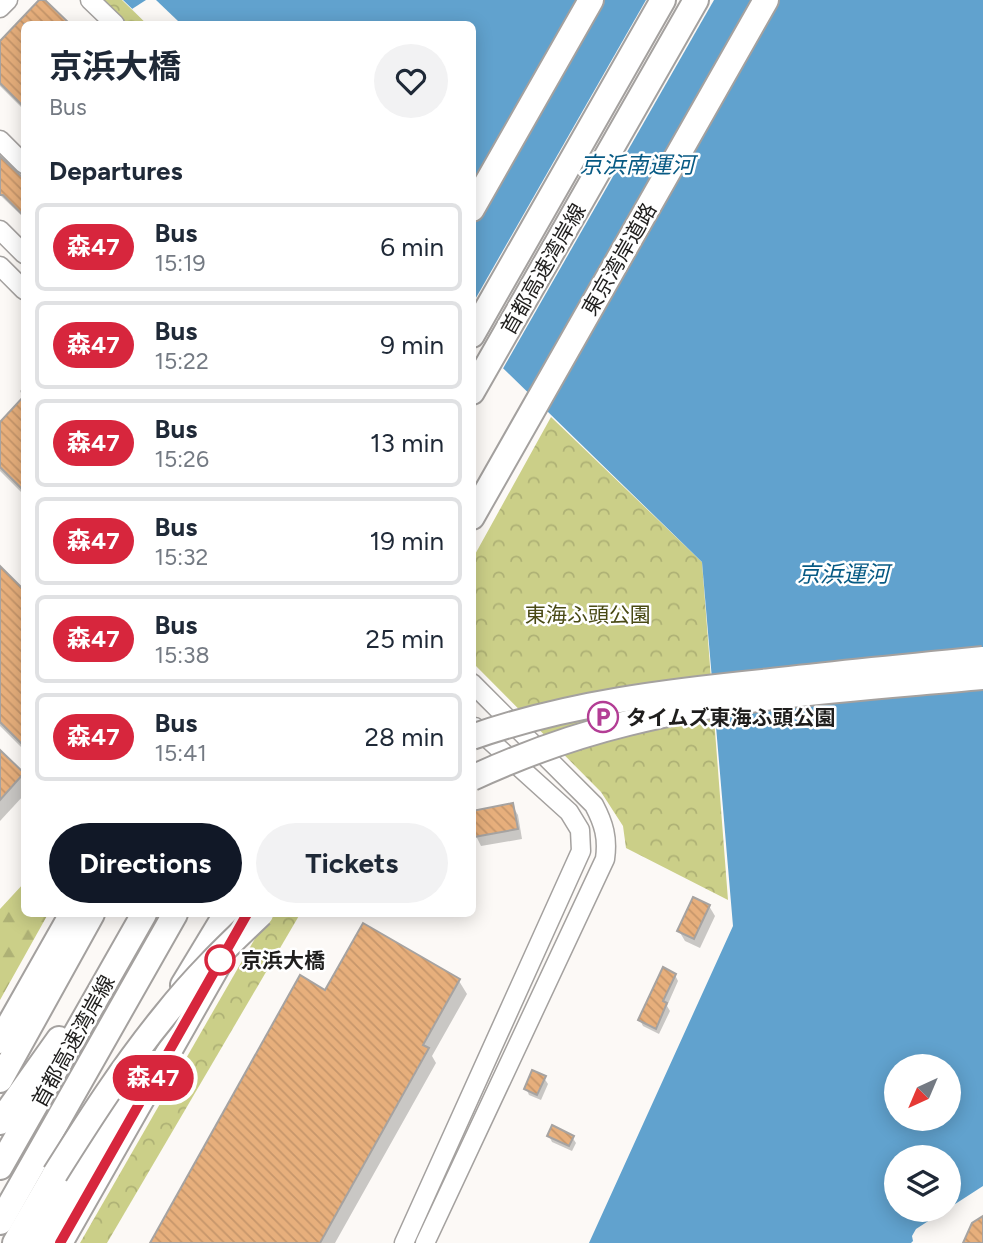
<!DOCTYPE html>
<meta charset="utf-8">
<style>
body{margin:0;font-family:Figtree,"Noto Sans JP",sans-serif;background:#f2f2f3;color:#1f2937;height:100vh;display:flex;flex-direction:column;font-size:26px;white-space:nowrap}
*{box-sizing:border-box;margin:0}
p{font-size:23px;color:#747a83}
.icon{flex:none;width:38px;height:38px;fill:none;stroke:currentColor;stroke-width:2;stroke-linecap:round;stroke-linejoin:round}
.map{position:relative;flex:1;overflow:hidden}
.sheet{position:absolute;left:21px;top:21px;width:455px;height:896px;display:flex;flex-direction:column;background:#fff;border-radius:10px;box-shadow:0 4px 18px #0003}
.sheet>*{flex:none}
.badge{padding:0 14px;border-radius:23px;font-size:24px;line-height:46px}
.needle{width:46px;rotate:224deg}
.buttons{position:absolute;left:884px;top:1054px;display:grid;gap:14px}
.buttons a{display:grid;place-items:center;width:77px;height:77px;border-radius:50%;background:#fff;box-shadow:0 4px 18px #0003;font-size:35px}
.map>.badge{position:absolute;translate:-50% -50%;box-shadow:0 0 0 4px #fff}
h2{padding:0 28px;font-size:26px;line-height:63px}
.round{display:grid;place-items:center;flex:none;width:74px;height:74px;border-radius:37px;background:#f2f2f3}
.headline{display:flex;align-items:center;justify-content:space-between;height:119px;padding:0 28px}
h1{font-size:33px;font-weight:700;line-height:52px}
.button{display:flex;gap:14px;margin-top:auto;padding:14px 28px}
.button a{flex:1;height:80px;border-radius:42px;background:#111827;color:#fff;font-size:28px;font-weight:700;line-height:80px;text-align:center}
.button a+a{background:#f2f2f3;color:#1f2937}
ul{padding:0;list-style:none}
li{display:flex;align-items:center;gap:21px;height:88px;margin:0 14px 10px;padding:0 14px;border:4px solid #e0e1e3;border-radius:10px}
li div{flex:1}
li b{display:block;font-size:26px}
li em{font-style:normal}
li .badge{min-width:77px;font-weight:700;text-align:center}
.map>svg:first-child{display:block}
.forest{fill:url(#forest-firs)}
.park{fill:url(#park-crowns)}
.water{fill:#61a2ce;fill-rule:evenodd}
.pier{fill:#fcf9f6}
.shadow{fill:#0003}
.building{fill:url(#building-back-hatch);stroke:#a6a3a1;stroke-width:2}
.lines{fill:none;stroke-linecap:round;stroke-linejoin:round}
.minor-casing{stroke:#a4a19f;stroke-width:21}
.highway-casing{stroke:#a4a19f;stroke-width:28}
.minor{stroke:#fff;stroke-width:18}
.highway{stroke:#fff;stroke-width:24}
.highway-bridge-casing{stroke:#a4a19f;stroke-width:28;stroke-linecap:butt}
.highway-bridge{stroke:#fff;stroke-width:24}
.line-casing{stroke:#fff;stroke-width:16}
.line{stroke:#d7263d;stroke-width:10}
.stop-dot{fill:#fff;stroke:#d7263d;stroke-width:3.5}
.labels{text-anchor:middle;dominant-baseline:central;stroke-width:5;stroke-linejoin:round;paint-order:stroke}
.street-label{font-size:21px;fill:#1f1e1d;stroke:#fff}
.park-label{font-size:21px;fill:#494a15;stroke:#fff}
.poi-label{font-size:21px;font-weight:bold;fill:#1f1e1d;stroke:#fff;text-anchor:start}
.stop-label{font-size:21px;font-weight:bold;fill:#1f1e1d;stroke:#fff;text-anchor:start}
.water-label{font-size:23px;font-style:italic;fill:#075a84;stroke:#fff}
</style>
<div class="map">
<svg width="983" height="1243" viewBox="0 0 983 1243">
<defs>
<pattern id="forest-firs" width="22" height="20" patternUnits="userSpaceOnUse" patternTransform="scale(1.75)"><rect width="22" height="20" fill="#cbcf88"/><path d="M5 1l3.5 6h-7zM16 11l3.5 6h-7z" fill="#aeb175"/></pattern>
<pattern id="park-crowns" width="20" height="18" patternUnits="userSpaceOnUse" patternTransform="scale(1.75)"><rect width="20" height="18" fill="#cbcf88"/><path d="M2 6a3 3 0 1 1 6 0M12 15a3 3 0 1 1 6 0" fill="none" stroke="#aeb175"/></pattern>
<pattern id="building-back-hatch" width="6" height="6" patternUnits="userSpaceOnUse" patternTransform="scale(1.75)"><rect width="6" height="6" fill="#e7af7c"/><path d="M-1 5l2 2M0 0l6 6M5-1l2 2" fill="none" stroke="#c6966b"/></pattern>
</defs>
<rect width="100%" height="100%" fill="#fcf9f6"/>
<!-- forest -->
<path class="forest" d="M24 883V914H48L0 1000V909Z"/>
<!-- park -->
<g class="park">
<path d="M103 0H122L147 24H128Z"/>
<path d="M551 417 702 562 728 900 626 848 623 826 601 792 473 663V558Z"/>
<path d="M269 914H300L107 1243H80Z"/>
</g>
<!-- water -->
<path class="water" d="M123 0H983V1186L949 1208 948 1157H896V1209H947L916 1229 912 1236 913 1241 911 1243H589L733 926 702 562 473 339 472 24H148ZM896 1066H948V1118H896Z"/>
<!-- pier -->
<g class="pier">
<path d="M146 0H156L178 21 177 24H147L132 9Z"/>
<path d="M646 0H714L501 372 472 344 473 303Z"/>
</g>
<!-- shadow -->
<g class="shadow">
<path d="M41 0 68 24H24V110L0 86V43Z"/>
<path d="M0 159 24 182V218L0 195Z"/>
<path d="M24 386V399L20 391Z"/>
<path d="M24 399V495L0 471V424Z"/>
<path d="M0 569 24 593V750L0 726Z"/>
<path d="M0 752 24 776V795L0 821Z"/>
<path d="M512 805 518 815 522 839 481 846 476 836 472 813Z"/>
<path d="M709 906 715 916 700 948 685 941 679 931Z"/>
<path d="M675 975 678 981 667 1006 670 1011 659 1034 643 1026 640 1020Z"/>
<path d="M459 981 467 994 432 1056 436 1063 335 1243H152L326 992Z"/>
<path d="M544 1078 548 1084 541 1100 529 1095 526 1088Z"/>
<path d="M549 1136 572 1137 576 1143 572 1151 552 1142Z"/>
</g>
<!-- building -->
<g class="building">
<path d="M39 0H45L70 24H24V107L0 83V41Z"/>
<path d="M0 156 24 179V216L3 195H0Z"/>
<path d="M24 396V491L0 467V422Z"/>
<path d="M0 566 24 590V746L0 722Z"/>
<path d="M0 750 24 773 0 800Z"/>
<path d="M513 803 518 829 474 837 472 811Z"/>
<path d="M693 897 710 905 694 939 677 931Z"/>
<path d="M363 923 460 979 423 1045 429 1048 320 1243H150L300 975 325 990Z"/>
<path d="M663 967 676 974 663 1001 667 1003 656 1029 638 1020Z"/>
<path d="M532 1070 546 1076 537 1095 524 1089Z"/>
<path d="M552 1125 574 1136 569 1146 547 1136Z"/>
<path d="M983 1216V1243H963L972 1223Z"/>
</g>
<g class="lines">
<!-- minor casing -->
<g class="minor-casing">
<g id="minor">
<path d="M90 0 115 24"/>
<path d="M0 8 8 0"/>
<path d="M0 140 24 164"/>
<path d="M0 230 24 254"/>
<path d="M0 266 24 290"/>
<path d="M404 1243 581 851 580 830 569 812 475 727"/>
<path d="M425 1243 605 859C608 838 604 824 594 805L472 683"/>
</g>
</g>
<!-- highway casing -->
<g class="highway-casing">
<g id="highway">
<path d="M472 209 591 0"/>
<path d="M472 335 663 0"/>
<path d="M472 392 696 0"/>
<path d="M472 517 766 0"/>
<path d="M183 985 226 914"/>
<path d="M0 1041 72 914"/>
<path d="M0 1080 92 914"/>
<path d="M0 1122 59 1039"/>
<path d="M0 1167 144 914"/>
<path d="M0 1222 175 914"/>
<path d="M15 1243 55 1174"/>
<path d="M38 1243 140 1063"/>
<path d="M60 1243 221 960"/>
</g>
</g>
<!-- minor -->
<use href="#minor" class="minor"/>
<!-- highway -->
<use href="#highway" class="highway"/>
<!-- highway-bridge casing -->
<g class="highway-bridge-casing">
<g id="highway-bridge">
<path d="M472 737C569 703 670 691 771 681 841 673 912 666 983 659"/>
<path d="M472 778C522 755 575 736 628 723 744 694 865 688 983 677"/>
<path d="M55 1174C89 1120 124 1065 165 1015 194 978 227 946 261 914"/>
</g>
</g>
<!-- highway-bridge -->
<use href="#highway-bridge" class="highway-bridge"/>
</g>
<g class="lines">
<!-- line casing -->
<g class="line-casing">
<path id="line" d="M60 1243 247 914"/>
</g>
<!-- line -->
<use href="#line" class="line"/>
</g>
<!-- icons -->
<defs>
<g id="parking-ring" transform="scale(1.575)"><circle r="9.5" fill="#fff" stroke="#b33d95" stroke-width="1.5"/><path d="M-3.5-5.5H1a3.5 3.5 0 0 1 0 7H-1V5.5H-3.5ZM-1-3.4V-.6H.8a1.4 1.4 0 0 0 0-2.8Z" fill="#b33d95"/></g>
</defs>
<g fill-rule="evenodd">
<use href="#parking-ring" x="603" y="717"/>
</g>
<!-- markers -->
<circle class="stop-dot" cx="220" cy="960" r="14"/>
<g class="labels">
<!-- street labels -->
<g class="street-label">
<text transform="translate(619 259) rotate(-60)">東京湾岸道路</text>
<text transform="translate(543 269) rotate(-60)">首都高速湾岸線</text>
<text transform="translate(73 1041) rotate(-61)">首都高速湾岸線</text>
</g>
<!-- park labels -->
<g class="park-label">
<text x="588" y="614">東海ふ頭公園</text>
</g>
<!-- poi labels -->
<g class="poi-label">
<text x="626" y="717">タイムズ東海ふ頭公園</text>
</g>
<!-- stop labels -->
<g class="stop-label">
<text x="241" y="960">京浜大橋</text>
</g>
<!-- water labels -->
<g class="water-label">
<text x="637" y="165">京浜南運河</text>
<text x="843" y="574">京浜運河</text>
</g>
</g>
</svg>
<div class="buttons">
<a><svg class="needle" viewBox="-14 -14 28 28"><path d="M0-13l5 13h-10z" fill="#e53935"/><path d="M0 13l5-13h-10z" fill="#747a83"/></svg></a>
<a><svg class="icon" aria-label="layers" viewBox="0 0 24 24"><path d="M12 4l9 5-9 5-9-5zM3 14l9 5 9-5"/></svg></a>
</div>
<b class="badge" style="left:153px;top:1078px;background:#d7263d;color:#fff">森47</b>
<section class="sheet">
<div class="headline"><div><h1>京浜大橋</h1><p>Bus</p></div><a class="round"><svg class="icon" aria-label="heart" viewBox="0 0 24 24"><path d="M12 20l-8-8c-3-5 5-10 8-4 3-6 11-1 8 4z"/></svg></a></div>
<h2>Departures</h2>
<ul>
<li><span class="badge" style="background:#d7263d;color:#fff">森47</span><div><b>Bus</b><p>15:19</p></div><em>6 min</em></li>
<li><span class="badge" style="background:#d7263d;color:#fff">森47</span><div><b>Bus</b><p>15:22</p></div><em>9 min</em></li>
<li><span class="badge" style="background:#d7263d;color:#fff">森47</span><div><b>Bus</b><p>15:26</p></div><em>13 min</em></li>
<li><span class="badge" style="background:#d7263d;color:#fff">森47</span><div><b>Bus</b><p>15:32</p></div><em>19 min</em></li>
<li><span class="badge" style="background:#d7263d;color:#fff">森47</span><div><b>Bus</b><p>15:38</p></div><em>25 min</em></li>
<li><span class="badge" style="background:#d7263d;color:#fff">森47</span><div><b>Bus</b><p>15:41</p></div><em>28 min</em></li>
</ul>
<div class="button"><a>Directions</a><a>Tickets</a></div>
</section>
</div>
